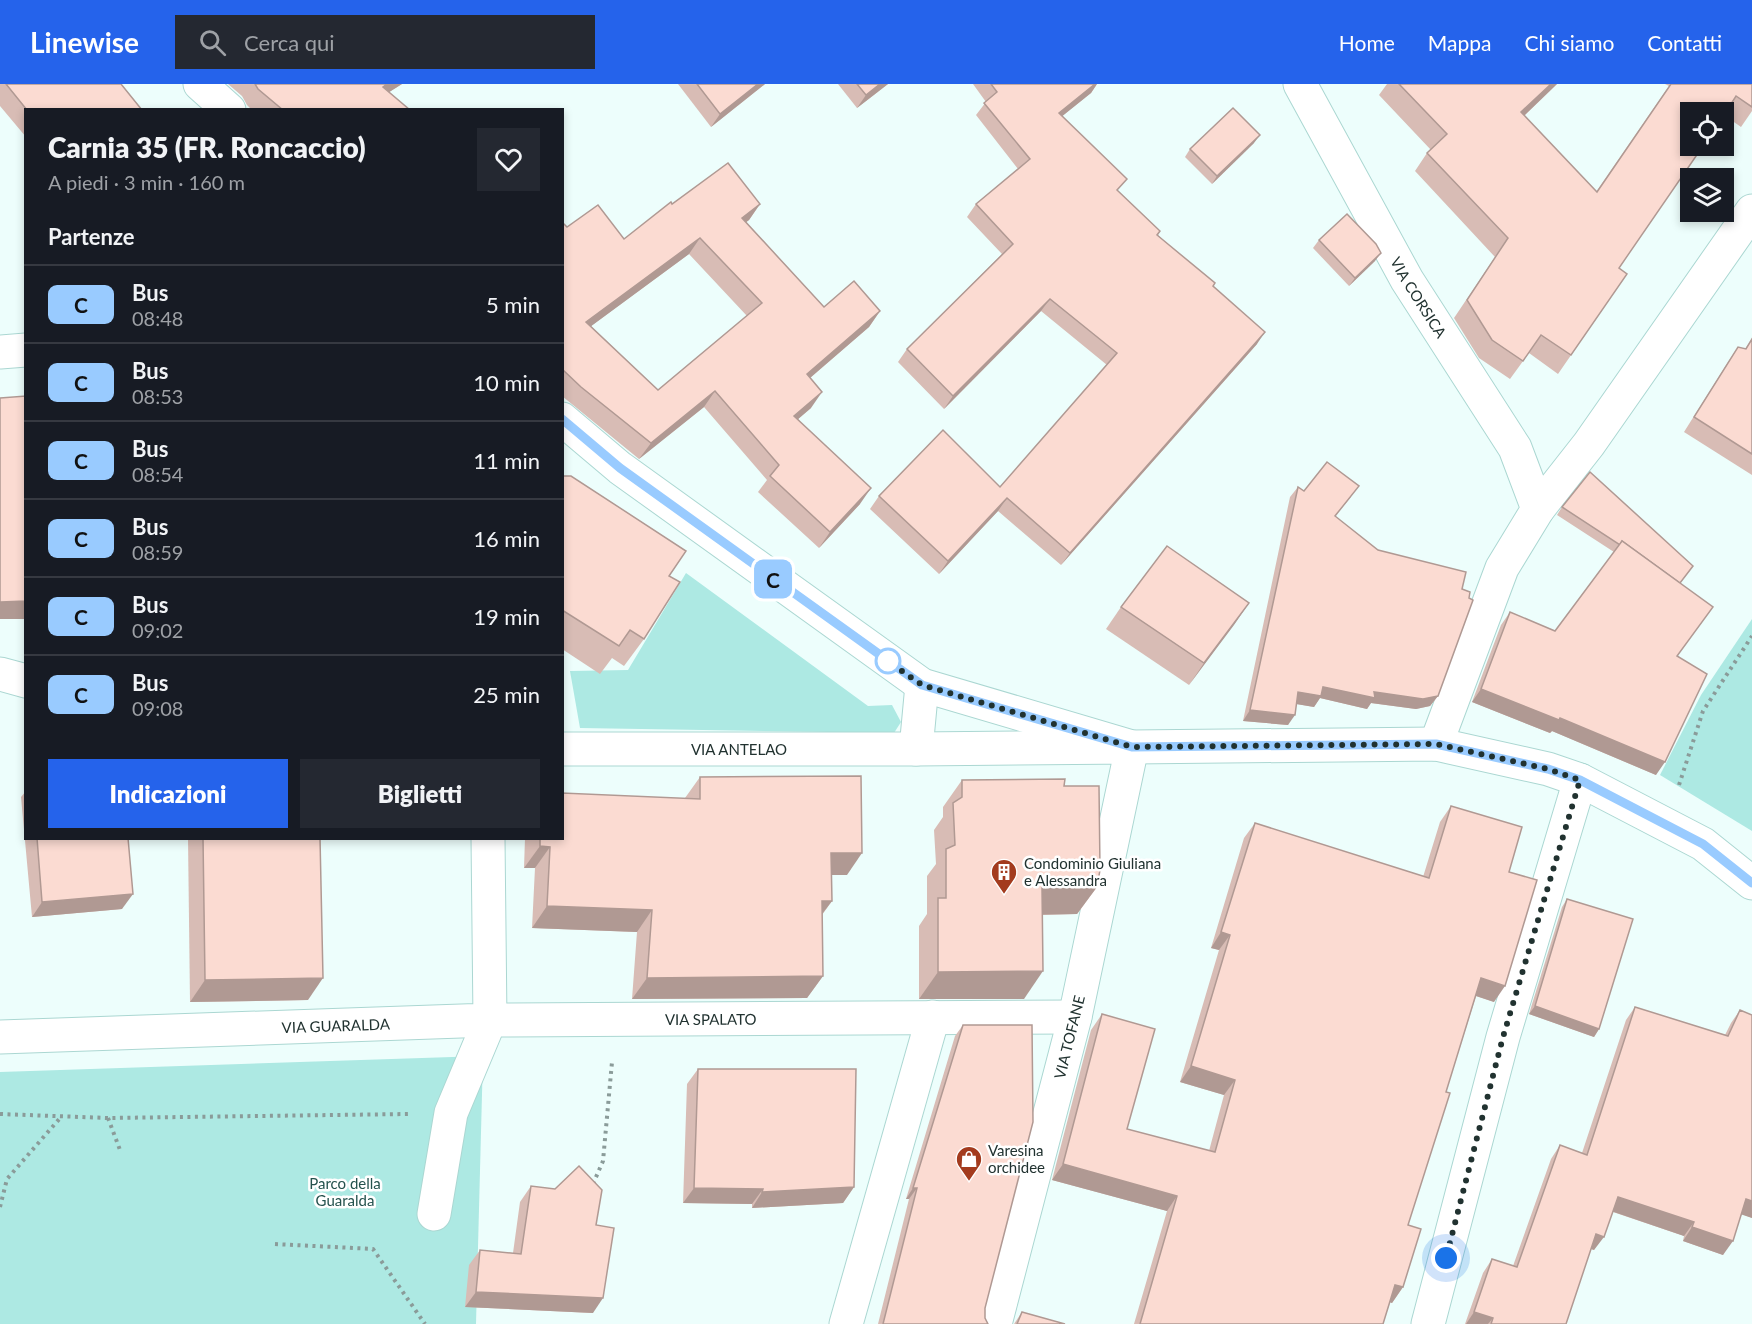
<!DOCTYPE html>
<html lang="it">
<meta charset="utf-8">
<style>
body{margin:0;font-family:Lato,sans-serif;background:#242831;color:#f1f3f6;height:100vh;display:flex;flex-direction:column;font-size:22px;white-space:nowrap}
*{box-sizing:border-box;margin:0}
p{font-size:20px;color:#9ea1a6}
.icon{flex:none;width:33px;height:33px;fill:none;stroke:currentColor;stroke-width:2;stroke-linecap:round;stroke-linejoin:round}
.map{position:relative;flex:1;overflow:hidden}
.side{position:absolute;left:24px;top:24px;width:540px;height:732px;display:flex;flex-direction:column;background:#171b24;border-radius:0px;box-shadow:0 3px 9px #0003}
.side>*{flex:none}
.badge{padding:0 12px;border-radius:9px;font-size:21px;line-height:39px}
.controls{position:absolute;left:1680px;top:18px;display:grid;gap:12px}
.controls a{display:grid;place-items:center;width:54px;height:54px;border-radius:0px;background:#171b24;box-shadow:0 3px 9px #0003;font-size:30px}
.you{position:absolute;width:30px;height:30px;margin:-15px;border:4px solid #fff;border-radius:50%;background:#1a73e8;box-shadow:0 0 0 9px #1a73e833}
.map>.badge{position:absolute;translate:-50% -50%;box-shadow:0 0 0 3px #fff}
h2{padding:0 24px;font-size:22px;line-height:54px}
.round{display:grid;place-items:center;flex:none;width:63px;height:63px;border-radius:0px;background:#242831}
.headline{display:flex;align-items:center;justify-content:space-between;height:102px;padding:0 24px}
h1{font-size:28px;font-weight:800;line-height:45px}
.primary-button{display:flex;gap:12px;margin-top:auto;padding:12px 24px}
.primary-button a{flex:1;height:69px;border-radius:0px;background:#2563eb;color:#fff;font-size:24px;font-weight:800;line-height:69px;text-align:center}
.primary-button a+a{background:#242831;color:#f1f3f6}
ul{padding:0;list-style:none}
li{display:flex;align-items:center;gap:18px;height:78px;padding:0 24px;border-top:2px solid #363941}
li div{flex:1}
li b{display:block;font-size:22px}
li em{font-style:normal}
li .badge{min-width:66px;font-weight:700;text-align:center}
header{display:flex;align-items:center;gap:36px;box-sizing:border-box;height:84px;padding:0 30px;background:#2563eb;color:#fff}
header strong{font-size:28px}
nav{display:flex;gap:33px;margin-inline-start:auto;font-size:21px}
.search{width:420px;height:54px;background:#242831;display:flex;align-items:center;gap:15px;box-sizing:border-box;padding:0 21px;border-radius:0px;color:#9ea1a6;font-size:22px}
.map>svg:first-child{display:block}
.green{fill:#ade9e3}
.lines{fill:none;stroke-linecap:round;stroke-linejoin:round}
.minor-casing{stroke:#abd7d2;stroke-width:35}
.path{stroke:#8a9b99;stroke-width:4;stroke-dasharray:3 4.5;stroke-linecap:butt}
.minor{stroke:#fff;stroke-width:33}
.wall{fill:#d8bcb5;fill-rule:evenodd}
.shaded-wall{fill:#b09993}
.building{fill:#fbdbd2;stroke:#b09993;stroke-width:1.5;fill-rule:evenodd}
.line-casing{stroke:#fff;stroke-width:14}
.line{stroke:#99cbff;stroke-width:9}
.walk{stroke:#213230;stroke-width:6;stroke-dasharray:0 10.8}
.stop-dot{fill:#fff;stroke:#99cbff;stroke-width:3}
.labels{text-anchor:middle;dominant-baseline:central;stroke-width:5;stroke-linejoin:round;paint-order:stroke}
.street-label{font-size:15px;fill:#213230;stroke:#fff}
.poi-label{font-size:15px;fill:#213230;stroke:#fff;text-anchor:start}
.park-label{font-size:15px;fill:#25524e;stroke:#fff}
</style>
<header>
<strong>Linewise</strong>
<div class="search"><svg class="icon" aria-label="search" viewBox="0 0 24 24"><circle cx="10" cy="10" r="6"/><path d="M15 15l6 6"/></svg>Cerca qui</div>
<nav><a>Home</a><a>Mappa</a><a>Chi siamo</a><a>Contatti</a></nav>
</header>
<div class="map">
<svg width="1752" height="1240" viewBox="0 0 1752 1240">
<rect width="100%" height="100%" fill="#edfefc"/>
<!-- green -->
<g class="green">
<path d="M686 489 868 622 892 621 901 638 894 649 580 644 570 587 628 586Z"/>
<path d="M1752 535V747L1660 691 1701 611Z"/>
<path d="M483 972 476 1240H0V988Z"/>
</g>
<g class="lines">
<!-- minor casing -->
<g class="minor-casing">
<g id="minor">
<path d="M200 0 229 26"/>
<path id="s1" d="M1300 0 1407 196 1515 364 1538 425 1502 484 1436 660"/>
<path d="M0 268 26 266"/>
<path d="M562 335 620 384 922 601 1132 663 1436 660 1548 685 1580 696 1703 760 1752 799"/>
<path d="M1538 425 1589 360 1752 127"/>
<path d="M0 590 26 597"/>
<path id="s2" d="M562 665H916L922 601"/>
<path d="M916 665 1132 663 1075 933 995 1240"/>
<path id="s3" d="M0 953 490 936 488 754"/>
<path id="s4" d="M434 1130 451 1029 490 936 1075 933"/>
<path d="M846 1240 933 933"/>
<path d="M1428 1240 1503 953 1580 696"/>
</g>
</g>
<!-- path -->
<g class="path">
<path d="M1679 701 1703 627 1752 552"/>
<path d="M0 1030 108 1034 408 1030"/>
<path d="M108 1034 120 1066"/>
<path d="M593 1100 603 1077 612 978"/>
<path d="M0 1123 7 1095 61 1033"/>
<path d="M275 1160 373 1165 425 1240"/>
</g>
<!-- minor -->
<use href="#minor" class="minor"/>
</g>
<!-- wall -->
<g class="wall">
<path d="M0 0H121L142 26H26V53L0 22Z"/>
<path d="M228 0H402L389 8 410 26H252L247 21 242 12Z"/>
<path d="M678 0H765L711 43Z"/>
<path d="M838 0H888L857 24Z"/>
<path d="M973 0H1097L1091 9 1062 32 1118 107 1160 147 1158 151 1213 203 1257 260 1061 481 998 427 939 490 870 425 879 412 1000 403 1107 281 1041 227 944 325 898 278 907 265 1002 170 967 133 976 120 1018 85 976 31 986 18Z"/>
<path d="M1387 0H1557L1524 32 1596 108 1669 2 1665 0H1752V27L1741 43 1724 31 1619 184 1627 190 1558 290 1529 269 1510 295 1479 274 1454 234 1495 173 1415 87 1427 69 1431 66 1379 11Z"/>
<path d="M1254 59 1212 100 1185 73 1190 65Z"/>
<path d="M672 120H760L749 136 746 138 824 223 880 227 869 243 810 294 811 324 798 335 860 420 819 464 758 408 767 396 704 323 639 375 562 312V138L567 143 624 155ZM689 170 747 232 658 306 591 242Z"/>
<path d="M1319 156 1375 177 1349 202 1313 164Z"/>
<path d="M1752 254V391L1684 348 1728 278 1738 263 1745 265Z"/>
<path d="M562 392 669 492 644 555 624 582 612 574 600 590 562 565Z"/>
<path d="M1298 403 1304 407 1351 413 1335 432 1438 612 1430 622 1416 625 1371 619 1367 625 1320 614 1314 623 1297 620 1288 641 1243 637 1290 413Z"/>
<path d="M1562 423 1680 499 1678 573 1656 691 1552 647 1550 649 1472 618 1501 541 1510 528 1555 547 1614 468 1557 431Z"/>
<path d="M1249 519 1189 601 1106 545 1121 523Z"/>
<path d="M700 693 847 791H831L832 817 822 831 823 892 807 914 632 915 637 848 532 844 535 784H524L525 754H562L685 714Z"/>
<path d="M962 696 1064 702 1097 803 1077 830 1042 831 1024 915H919V842L927 830V792L936 780 934 746 943 733V723Z"/>
<path d="M26 707V754H128L122 825 32 833 21 713Z"/>
<path d="M1451 722 1509 788 1494 918 1476 912 1446 1008 1408 1141 1403 1203 1392 1219 1390 1218 1383 1240H1134L1167 1127 1052 1096 1091 946 1102 930 1127 1045 1209 1067 1224 1011 1180 998 1219 866 1211 864 1244 754 1255 739 1423 793 1440 738Z"/>
<path d="M188 754H320L308 916 190 918Z"/>
<path d="M1567 815 1599 945 1594 953 1529 930 1562 823Z"/>
<path d="M1635 923 1725 951 1731 939 1740 926 1752 1134 1742 1130 1723 1171 1683 1157 1684 1152 1613 1128 1594 1166 1591 1165 1566 1240H1465L1483 1189 1492 1175 1513 1182 1551 1075 1560 1061 1582 1069 1626 936Z"/>
<path d="M963 941 985 1234 988 1240H878L909 1115H906L955 952Z"/>
<path d="M698 985 854 1103 843 1119 752 1124V1120L683 1119 687 1000Z"/>
<path d="M531 1102 596 1141 593 1229 465 1223 469 1181 480 1166 513 1169 520 1118Z"/>
<path d="M1022 1228 1065 1240H1014Z"/>
</g>
<!-- shaded-wall -->
<g class="shaded-wall">
<path d="M387 0H402L372 19 383 3Z"/>
<path d="M758 0H765L711 43 720 30Z"/>
<path d="M880 0H888L857 24 866 11Z"/>
<path d="M1095 0H1097L1091 9 1050 42 1059 29Z"/>
<path d="M1551 0H1557L1508 47 1521 28Z"/>
<path d="M1260 51 1254 59 1212 100 1217 92Z"/>
<path d="M760 120 749 136 731 150 742 134Z"/>
<path d="M700 154 689 170 575 254 586 238Z"/>
<path d="M1381 169 1375 177 1349 202 1355 194Z"/>
<path d="M1050 215 1041 227 944 325 953 312Z"/>
<path d="M880 227 869 243 796 306 807 290Z"/>
<path d="M1265 248 1257 260 1061 481 1070 469Z"/>
<path d="M715 307 704 323 639 375 651 359Z"/>
<path d="M822 308 811 324 783 348 794 332Z"/>
<path d="M871 404 860 420 819 464 830 448Z"/>
<path d="M1007 414 998 427 939 490 948 477Z"/>
<path d="M26 517V535H0V518Z"/>
<path d="M1249 519 1234 541 1189 601 1204 579Z"/>
<path d="M1323 603 1374 608 1438 612 1430 622 1416 625 1371 619 1367 625 1320 614 1314 623 1290 619 1298 608Z"/>
<path d="M1481 605 1560 634 1665 678 1656 691 1552 647 1550 649 1472 618Z"/>
<path d="M1250 626 1295 631 1288 641 1243 637Z"/>
<path d="M540 762 550 763 535 784H524Z"/>
<path d="M831 769H862L847 791H816Z"/>
<path d="M1097 803 1077 830 1023 831 1042 804Z"/>
<path d="M133 810 122 825 32 833 42 818Z"/>
<path d="M822 817H832L816 838Z"/>
<path d="M547 822 652 826 637 848 532 844Z"/>
<path d="M1221 848 1230 851 1219 866 1211 864Z"/>
<path d="M1043 887 1024 915H919L938 888Z"/>
<path d="M823 892 807 914 632 915 647 894Z"/>
<path d="M323 894 308 916 190 918 205 896Z"/>
<path d="M1481 894 1505 902 1494 918 1470 910Z"/>
<path d="M1535 922 1599 945 1594 953 1529 930Z"/>
<path d="M1191 982 1235 996 1224 1011 1180 998Z"/>
<path d="M1063 1080 1177 1112 1167 1127 1052 1096Z"/>
<path d="M854 1103 843 1119 752 1124 762 1108Z"/>
<path d="M694 1104 763 1105 752 1120 683 1119Z"/>
<path d="M913 1104H917L909 1115H906Z"/>
<path d="M1618 1113 1694 1138 1684 1152 1608 1126Z"/>
<path d="M1746 1115 1752 1117V1134L1737 1129Z"/>
<path d="M1692 1143 1733 1157 1723 1171 1683 1157Z"/>
<path d="M1596 1150 1604 1153 1594 1166 1586 1163Z"/>
<path d="M1395 1201 1403 1203 1392 1219 1384 1216Z"/>
<path d="M476 1208 603 1214 593 1229 465 1223Z"/>
<path d="M1474 1228 1493 1234 1488 1240H1466Z"/>
</g>
<!-- building -->
<g class="building">
<path d="M6 0H121L142 26H27Z"/>
<path d="M255 0H387L383 3 410 26H283L258 5Z"/>
<path d="M697 0H758L720 30Z"/>
<path d="M857 0H880L866 11Z"/>
<path d="M991 0H1095L1059 29 1127 95 1117 106 1160 147 1157 151 1215 199 1213 202 1265 248 1070 469 1007 414 948 477 879 412 943 346 1000 403 1117 269 1050 215 953 312 907 265 1013 160 976 120 1030 75 984 19 997 8Z"/>
<path d="M1399 0H1551L1521 28 1597 108 1671 0H1752V23L1736 12 1724 31V28H1690V62H1703L1619 184 1627 190 1571 271 1541 251 1523 277 1492 256 1467 216 1508 154 1427 69 1447 50Z"/>
<path d="M1233 24 1260 51 1217 92 1190 65Z"/>
<path d="M728 79 760 120 742 134 824 223 854 197 880 227 807 290 822 308 794 332 871 404 830 448 770 392 779 381 715 307 651 359 581 303 562 285V138L567 143 598 121 624 155 671 118 672 120ZM700 154 762 219 658 306 586 238Z"/>
<path d="M1347 130 1376 160 1381 169 1355 194 1319 156Z"/>
<path d="M1752 255V370L1694 333 1738 263 1746 265Z"/>
<path d="M26 312V517L0 518V314Z"/>
<path d="M1327 378 1359 402 1335 432 1378 466 1466 488 1462 505 1470 508 1469 514 1473 516 1438 612 1423 615 1374 608 1375 614 1323 603 1321 612 1298 608 1295 631 1250 626 1298 403 1304 407Z"/>
<path d="M1590 388 1693 482 1680 499 1622 457 1620 461 1562 423Z"/>
<path d="M562 392H571L686 467 669 492 680 498 644 555 630 546 619 562 562 526Z"/>
<path d="M1622 457 1713 523 1677 572 1707 590 1665 678 1560 634 1559 636 1481 605 1510 528 1555 547Z"/>
<path d="M1167 462 1249 519 1204 579 1121 523Z"/>
<path d="M861 692 862 769H831L832 817H822L823 892 647 894 652 826 547 822 550 763 540 762V754H562V709L700 715V693Z"/>
<path d="M1065 695 1064 702H1099L1100 786 1097 803 1042 804 1043 887 938 888V814H946V765L955 761 953 719 962 713V696Z"/>
<path d="M1451 722 1522 743 1509 788 1537 796 1505 902 1481 894 1446 1008 1450 1009 1408 1141 1421 1145 1403 1203 1395 1201 1383 1240H1140L1177 1112 1063 1080 1102 930 1155 945 1127 1045 1215 1068 1235 996 1191 982 1230 851 1221 848 1255 739 1429 794Z"/>
<path d="M37 754H128L133 810 42 818Z"/>
<path d="M203 754H320L323 894 205 896Z"/>
<path d="M1567 815 1633 835 1599 945 1535 922Z"/>
<path d="M1635 923 1728 952 1740 926 1752 931V1117L1746 1115 1733 1157 1692 1143 1694 1138 1618 1113 1604 1153 1596 1150 1566 1240H1491L1493 1234 1474 1228 1492 1175 1517 1183 1560 1061 1587 1071Z"/>
<path d="M963 941H1032L1033 1038 985 1224V1234L988 1240H883L917 1104H913Z"/>
<path d="M698 985H856L854 1103 762 1108 763 1105 694 1104Z"/>
<path d="M579 1082 602 1106 596 1141 614 1144 603 1214 476 1208 480 1166 521 1170 531 1102 555 1105Z"/>
<path d="M1022 1228 1065 1240H1017Z"/>
</g>
<g class="lines">
<!-- line casing -->
<g class="line-casing">
<path id="line" d="M562 335 620 384 922 601 1132 663 1436 660 1548 685 1580 696 1703 760 1752 799"/>
</g>
<!-- line -->
<use href="#line" class="line"/>
<!-- walk -->
<path class="walk" d="M888 577 886 576 922 601 1132 663 1436 660 1548 685 1580 696 1503 953 1446 1174"/>
</g>
<!-- icons -->
<defs>
<g id="building-pin" transform="scale(1.35)"><path d="M0 17L-7.5 6A9.5 9.5 0 1 1 7.5 6Z" fill="#a33b1e" stroke="#fff"/><path d="M-4-6H4V6H1V3H-1V6H-4ZM-2.5-4.3h1.7v1.8h-1.7ZM.8-4.3h1.7v1.8H.8ZM-2.5-1h1.7V.8h-1.7ZM.8-1h1.7V.8H.8Z" fill="#fff"/></g>
<g id="shop-pin" transform="scale(1.35)"><path d="M0 17L-7.5 6A9.5 9.5 0 1 1 7.5 6Z" fill="#a33b1e" stroke="#fff"/><path d="M-5-2.5h2.3a2.7 3.5 0 0 1 5.4 0H5L5.5 6h-11ZM-1.5-2.5h3a1.5 2.3 0 0 0-3 0Z" fill="#fff"/></g>
</defs>
<g fill-rule="evenodd">
<use href="#building-pin" x="1004" y="788"/>
<use href="#shop-pin" x="969" y="1075"/>
</g>
<!-- markers -->
<circle class="stop-dot" cx="888" cy="577" r="12"/>
<g class="labels">
<!-- street labels -->
<g class="street-label">
<text stroke="none"><textPath href="#s1" startOffset="244">VIA CORSICA</textPath></text>
<text stroke="none"><textPath href="#s2" startOffset="177">VIA ANTELAO</textPath></text>
<text stroke="none"><textPath href="#s4" startOffset="424">VIA SPALATO</textPath></text>
<text stroke="none"><textPath href="#s3" startOffset="336">VIA GUARALDA</textPath></text>
<text transform="translate(1069 953) rotate(-76)">VIA TOFANE</text>
</g>
<!-- poi labels -->
<g class="poi-label">
<text x="1024" y="779">Condominio Giuliana<tspan x="1024" dy="17">e Alessandra</tspan></text>
<text x="988" y="1066">Varesina<tspan x="988" dy="17">orchidee</tspan></text>
</g>
<!-- park labels -->
<g class="park-label">
<text x="345" y="1099">Parco della<tspan x="345" dy="17">Guaralda</tspan></text>
</g>
</g>
</svg>
<div class="controls">
<a><svg class="icon" aria-label="locate" viewBox="0 0 24 24"><circle cx="12" cy="12" r="6"/><path d="M12 2v4M12 18v4M2 12h4M18 12h4"/></svg></a>
<a><svg class="icon" aria-label="layers" viewBox="0 0 24 24"><path d="M12 4l9 5-9 5-9-5zM3 14l9 5 9-5"/></svg></a>
</div>
<div class="you" style="left:1446px;top:1174px"></div>
<b class="badge" style="left:773px;top:495px;background:#99cbff;color:#111">C</b>
<section class="side">
<div class="headline"><div><h1>Carnia 35 (FR. Roncaccio)</h1><p>A piedi · 3 min · 160 m</p></div><a class="round"><svg class="icon" aria-label="heart" viewBox="0 0 24 24"><path d="M12 20l-8-8c-3-5 5-10 8-4 3-6 11-1 8 4z"/></svg></a></div>
<h2>Partenze</h2>
<ul>
<li><span class="badge" style="background:#99cbff;color:#111">C</span><div><b>Bus</b><p>08:48</p></div><em>5 min</em></li>
<li><span class="badge" style="background:#99cbff;color:#111">C</span><div><b>Bus</b><p>08:53</p></div><em>10 min</em></li>
<li><span class="badge" style="background:#99cbff;color:#111">C</span><div><b>Bus</b><p>08:54</p></div><em>11 min</em></li>
<li><span class="badge" style="background:#99cbff;color:#111">C</span><div><b>Bus</b><p>08:59</p></div><em>16 min</em></li>
<li><span class="badge" style="background:#99cbff;color:#111">C</span><div><b>Bus</b><p>09:02</p></div><em>19 min</em></li>
<li><span class="badge" style="background:#99cbff;color:#111">C</span><div><b>Bus</b><p>09:08</p></div><em>25 min</em></li>
</ul>
<div class="primary-button"><a>Indicazioni</a><a>Biglietti</a></div>
</section>
</div>
